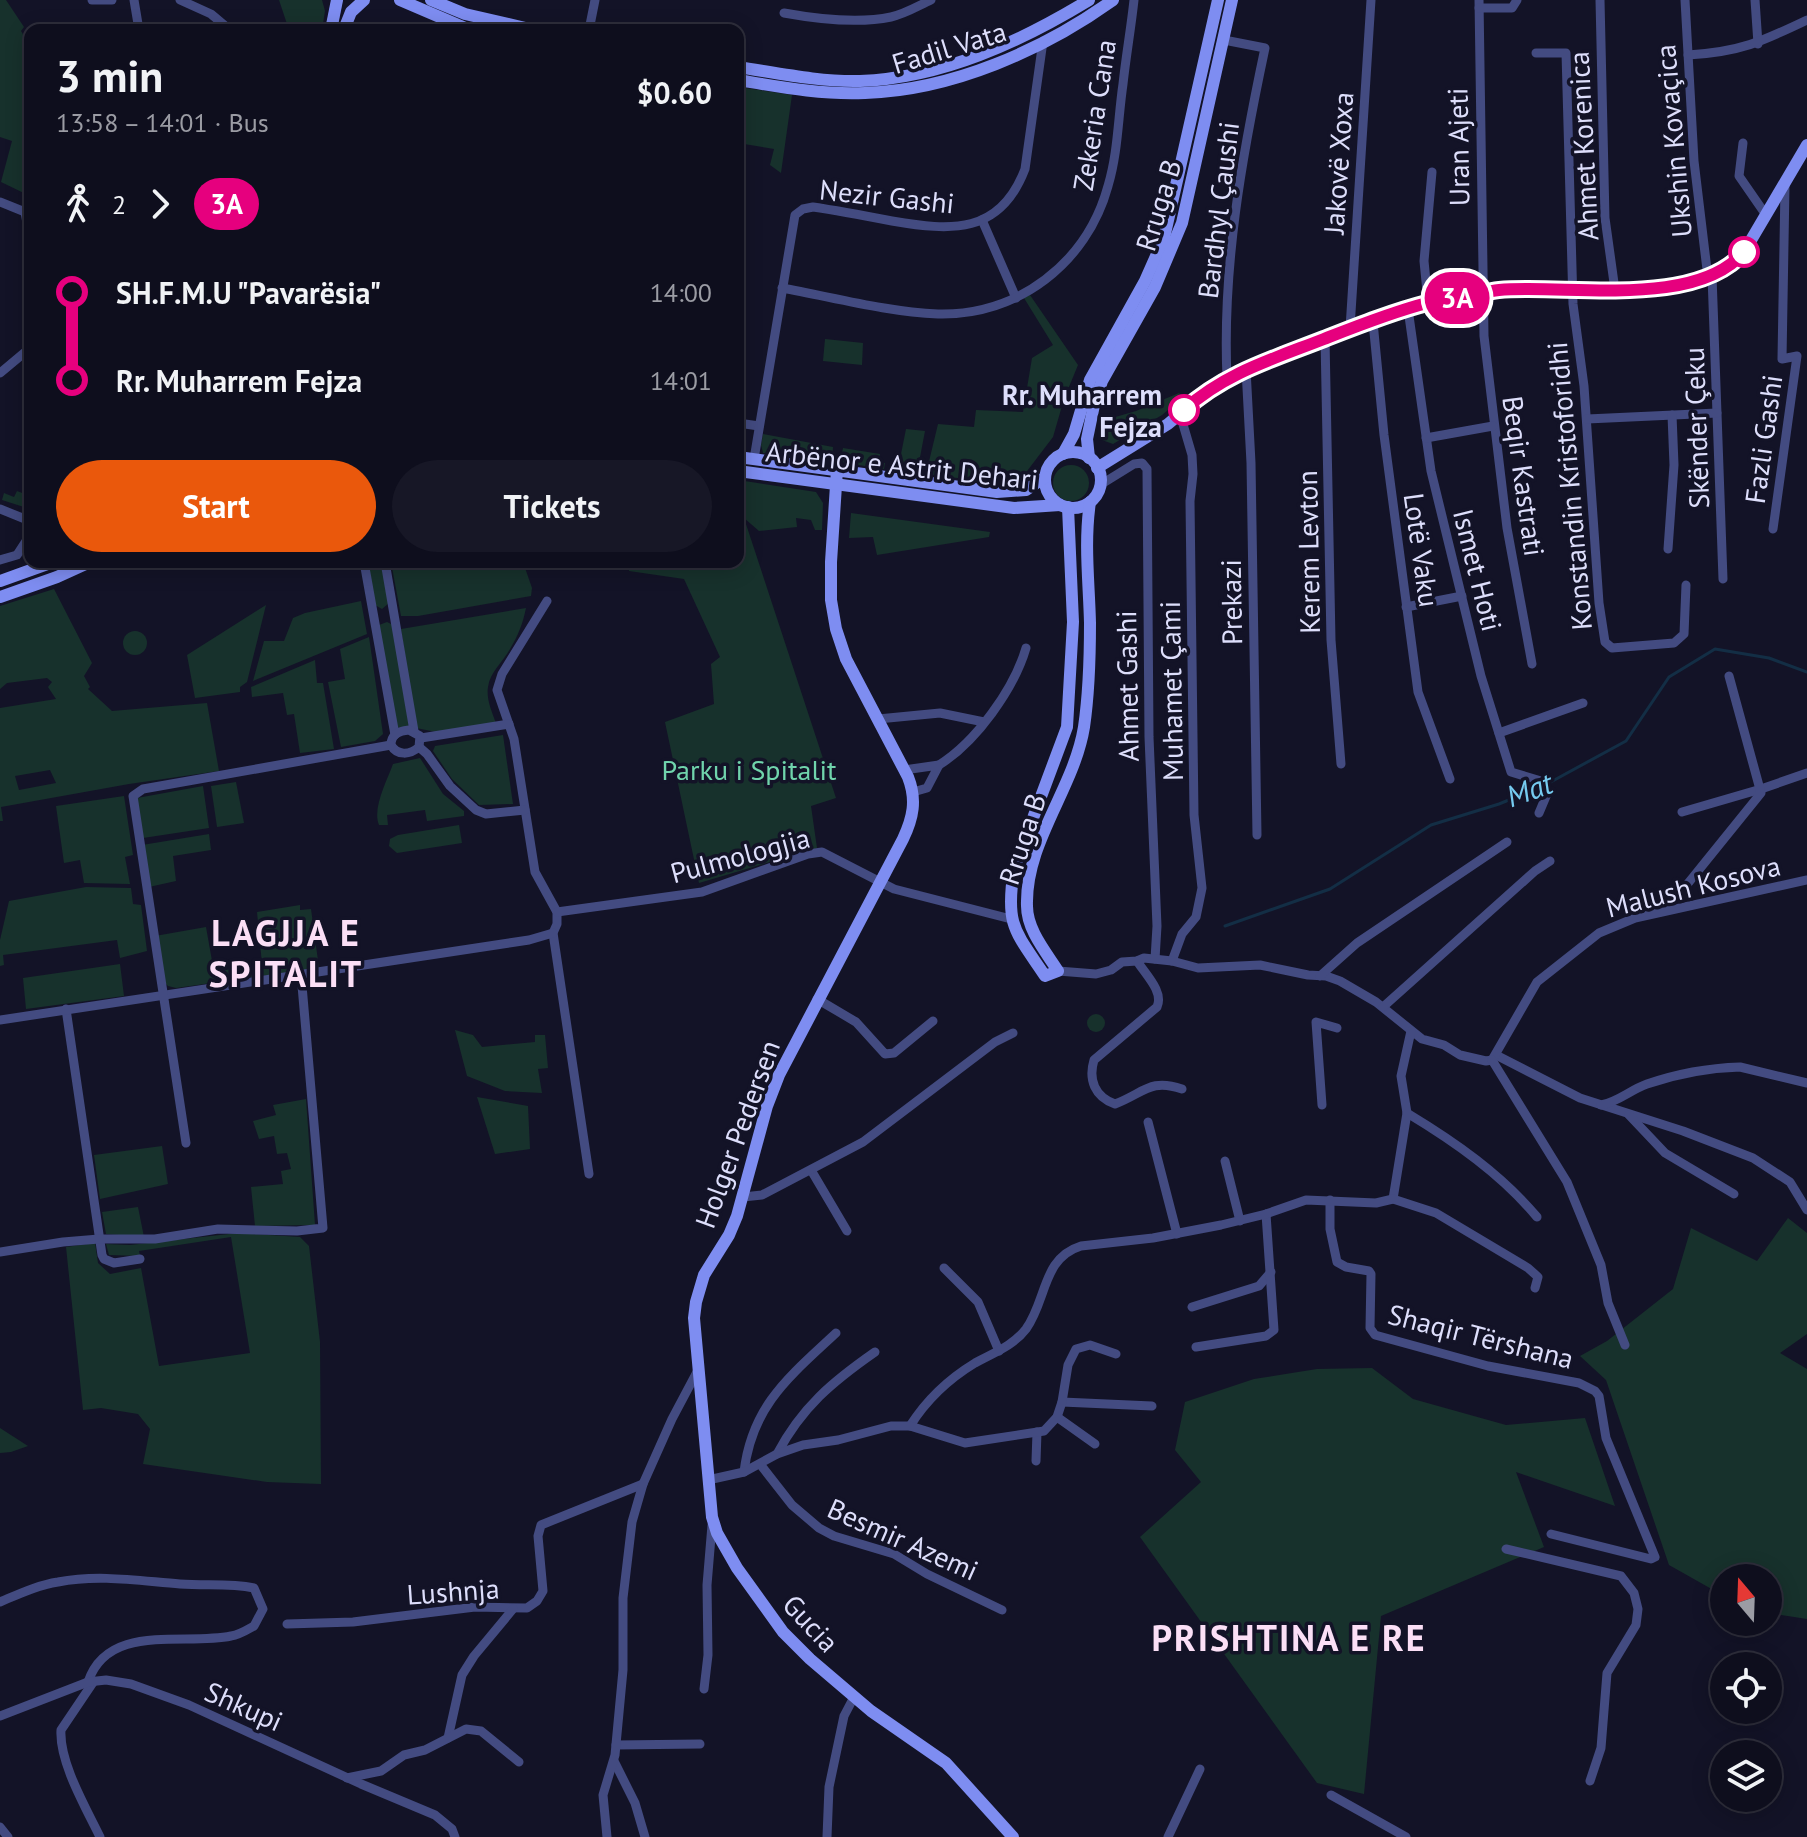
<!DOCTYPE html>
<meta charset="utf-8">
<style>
body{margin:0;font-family:"PT Sans",sans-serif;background:#171726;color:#f1f3f6;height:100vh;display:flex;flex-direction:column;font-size:30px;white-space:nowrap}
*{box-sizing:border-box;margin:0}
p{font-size:26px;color:#9b9ca4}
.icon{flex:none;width:44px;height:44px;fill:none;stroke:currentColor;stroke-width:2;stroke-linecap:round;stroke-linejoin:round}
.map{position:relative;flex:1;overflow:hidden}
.drawer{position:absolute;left:24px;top:24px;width:720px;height:544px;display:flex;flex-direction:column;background:#0e0e1d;border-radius:16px;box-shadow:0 4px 20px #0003,0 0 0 2px #2e2e3b}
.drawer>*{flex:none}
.badge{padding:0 16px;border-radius:26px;font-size:28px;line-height:52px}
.needle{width:52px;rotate:341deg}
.controls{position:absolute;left:1710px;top:1564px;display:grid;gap:16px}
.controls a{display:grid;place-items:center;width:72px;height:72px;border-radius:50%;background:#0e0e1d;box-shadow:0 4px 20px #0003,0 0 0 2px #2e2e3b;font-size:40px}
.map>.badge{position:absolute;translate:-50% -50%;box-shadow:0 0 0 4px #fff}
.legs{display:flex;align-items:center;gap:12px;height:88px;padding:0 32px;font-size:26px}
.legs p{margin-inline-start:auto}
.head{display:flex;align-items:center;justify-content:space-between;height:136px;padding:0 32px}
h1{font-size:44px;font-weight:700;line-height:60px}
.action{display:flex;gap:16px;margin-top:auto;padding:16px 32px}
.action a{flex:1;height:92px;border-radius:48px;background:#ea580c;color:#fff;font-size:32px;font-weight:700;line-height:92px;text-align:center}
.action a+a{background:#171726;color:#f1f3f6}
ul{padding:0 32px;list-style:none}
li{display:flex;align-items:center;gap:28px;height:88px;font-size:30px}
li i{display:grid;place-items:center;width:12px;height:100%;margin:0 10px;background:currentColor}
li i::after{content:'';width:20px;height:20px;margin:-10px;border:6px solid;border-radius:50%;background:#0e0e1d}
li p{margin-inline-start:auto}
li:first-child i{background:linear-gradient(#0000 50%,currentColor 0)}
li:last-child i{background:linear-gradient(currentColor 50%,#0000 0)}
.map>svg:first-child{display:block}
.green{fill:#17312c;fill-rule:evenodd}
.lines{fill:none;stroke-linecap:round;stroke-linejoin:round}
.stream{stroke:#132e45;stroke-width:3}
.street{stroke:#434b81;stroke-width:9}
.secondary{stroke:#7e8df1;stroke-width:12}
.line-1-casing{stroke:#fff;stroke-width:18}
.line-1{stroke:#e6007e;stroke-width:12}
.stop-1-dot{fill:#fff;stroke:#e6007e;stroke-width:4}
.labels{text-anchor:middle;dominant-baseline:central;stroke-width:7;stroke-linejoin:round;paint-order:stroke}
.street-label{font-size:28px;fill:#dddefb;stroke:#131327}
.stop-label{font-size:28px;font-weight:bold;fill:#dddefb;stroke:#131327;text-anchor:end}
.park-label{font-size:28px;fill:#70d4ac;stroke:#131327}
.water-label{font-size:30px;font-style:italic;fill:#76cbf0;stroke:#131327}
.district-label{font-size:36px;font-weight:bold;letter-spacing:2px;fill:#fbdff6;stroke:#131327}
</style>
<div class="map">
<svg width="1807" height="1837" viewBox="0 0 1807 1837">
<rect width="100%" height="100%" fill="#131327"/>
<!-- green -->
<g class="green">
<path d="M0 0H6L24 27 21 31 30 46V196L1 182 12 141 0 137Z"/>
<path d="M279 0H322L325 11 322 30H289Z"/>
<path d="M738 87 792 95 781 173 770 165 774 149 738 143Z"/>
<path d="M1030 295 1078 365 1064 399 1053 437 1021 479 1012 485 926 474 938 424 974 427 976 410 1023 412 1032 358 1053 345 1024 298Z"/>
<path d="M825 339 863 343 862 365 823 361Z"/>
<path d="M1179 393 1183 397 1162 415 1113 444 1102 440 1101 433 1105 420 1136 411Z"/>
<path d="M906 429 925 431 917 473 894 470 892 465 895 454H901Z"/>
<path d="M763 434 833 447 832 462 763 453 761 445Z"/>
<path d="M843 448 880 454 879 462 885 463 884 469 840 462Z"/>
<circle cx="1071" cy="483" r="18"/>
<path d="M738 480 816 492 823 503 822 530H815L811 520 796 518 797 527 759 531 744 518 836 798 811 806 817 848 699 883 665 722 714 704 711 664 720 657 684 579 629 571 628 562H738Z"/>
<path d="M17 491 30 496V509L2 500 4 493 14 497Z"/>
<path d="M851 513 990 532 989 537 877 555 873 537 849 538Z"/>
<path d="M391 562H523L532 588 531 596 418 616H401Z"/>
<path d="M382 566 389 603 382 609 375 605 369 568Z"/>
<path d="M54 589 92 663 84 676 90 687 88 689 112 711 207 703 219 771 129 784 1 807 3 821H0V708L56 699 48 687 52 682 47 678 7 683 0 689V606ZM50 770 56 783 19 790 15 776Z"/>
<path d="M361 601 367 634 253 681 264 641H284L293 618 305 613Z"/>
<path d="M266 605 247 682 240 687V692L195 698 187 655Z"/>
<path d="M526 608C523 623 518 636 510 649 503 662 490 672 488 687 486 699 492 712 496 723L436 732 416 728 401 629Z"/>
<path d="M387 622 393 625 409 726 396 728 379 625Z"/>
<circle cx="135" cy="643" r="12"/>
<path d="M369 637 383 734 375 741 341 747 328 682 345 679 340 649Z"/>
<path d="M315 660 317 683H323L334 749 300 753 294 714 287 715 283 693 252 697 251 687Z"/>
<path d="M503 735 513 804 479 805 452 779 433 751 435 746Z"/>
<path d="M420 758 443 794 464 811V816L427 821 425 810 387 815 388 825H379C372 808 387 781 393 764Z"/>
<path d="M236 782 244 823 217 827 211 786Z"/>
<path d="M203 786 209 828 143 838 137 798Z"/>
<path d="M124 796 133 855 125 857 130 884 84 883 80 860 64 863 56 806Z"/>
<path d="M459 825 462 843 397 853 389 846 390 839 398 835Z"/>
<path d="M209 834 211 850 173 856 176 881 149 887 142 845Z"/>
<path d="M86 887 131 888 133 904 141 905 147 951 120 958 117 940 3 955 4 965 0 966V940L9 901Z"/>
<path d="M300 905V910L311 909 319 968 176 988 168 986 163 981 155 936 206 927 214 972 262 964 257 912Z"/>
<path d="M120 964 124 996 26 1009 23 978Z"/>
<circle cx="1096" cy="1023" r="9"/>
<path d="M455 1030 473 1035 482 1047 535 1042V1035H545L548 1068 538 1069 542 1093 505 1091 467 1076Z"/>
<path d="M477 1097 528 1106 530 1149 495 1154Z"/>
<path d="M306 1099 315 1225 255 1226 251 1187 283 1184 281 1171 291 1169 287 1153 277 1154 274 1136 259 1139 253 1121 276 1115 273 1105Z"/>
<path d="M162 1146 168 1184 100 1199 94 1155Z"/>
<path d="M138 1207 144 1237 106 1234 102 1212Z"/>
<path d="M1788 1218 1807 1233V1334L1780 1353 1807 1369V1619L1768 1613V1578H1724V1596L1669 1565 1606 1380 1580 1356 1607 1341 1673 1289 1691 1228 1757 1261Z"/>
<path d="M238 1233 300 1237 309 1246 320 1342 321 1484 267 1482 143 1464 150 1429 138 1414 101 1408 83 1410 66 1247 95 1243 98 1263 110 1274 141 1268 159 1366 250 1353 231 1237 139 1251 140 1256 109 1255 106 1244 130 1245Z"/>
<path d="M1372 1368 1413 1399 1506 1425 1585 1418 1615 1506 1516 1472 1544 1547 1381 1616 1364 1794 1317 1783 1140 1537 1201 1482 1175 1450 1185 1402 1254 1379 1317 1369Z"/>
<path d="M0 1428 28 1446 11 1452 0 1453Z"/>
</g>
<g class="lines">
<!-- stream -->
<g class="stream">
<path d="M1547 784 1626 741 1669 677 1715 649 1769 658 1807 672"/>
<path d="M1225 926 1330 889 1431 825 1499 804 1540 787"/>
</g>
<!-- street -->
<g class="street">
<path d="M92 0H112"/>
<path d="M134 0 139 30"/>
<path d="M180 0 211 14 230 30"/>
<path d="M1479 0 1484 336 1507 528 1532 664"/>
<path d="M1600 0 1605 218 1615 290"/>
<path d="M1685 0 1694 161 1708 278"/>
<path d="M1755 0 1758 44"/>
<path d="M1479 8H1512L1517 0"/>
<path d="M784 13C817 19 858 24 891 17 905 14 918 6 931 0"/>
<path d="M589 30 595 0"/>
<path d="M1224 40 1265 48C1242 156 1222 267 1227 378"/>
<path d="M1536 53H1566L1573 304 1584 386 1599 603 1605 642 1612 648 1674 643 1684 634 1686 585"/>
<path d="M1688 55C1740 52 1761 42 1807 20"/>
<path d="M1743 143 1739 176 1766 215"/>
<path d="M0 202 30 214"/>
<path d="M25 212 30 240"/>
<path d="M982 220 1016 298"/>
<path d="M1712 276 1723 579"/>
<path d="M782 288C832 297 887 312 938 314 1018 316 1087 263 1108 186 1118 153 1118 118 1123 84 1126 56 1131 28 1134 0"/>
<path d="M1428 302 1424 261 1432 172"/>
<path d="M1408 309 1431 471 1481 676 1511 772 1541 781 1547 794 1539 813"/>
<path d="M1373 322 1384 435 1418 692 1450 779"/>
<path d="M1350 328 1371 0"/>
<path d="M1325 339 1331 640 1341 764"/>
<path d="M1246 369 1251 463 1257 835"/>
<path d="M0 373 30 348"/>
<path d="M1587 419 1717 413"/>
<path d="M738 423 759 426"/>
<path d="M1426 438 1493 426"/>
<path d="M754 459 795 215 803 209 813 207C840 211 866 216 892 221 951 231 1000 235 1025 169L1043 41"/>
<path d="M1100 485 1134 464 1142 463 1147 469 1149 737 1157 926 1155 959"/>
<path d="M0 509 30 521"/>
<path d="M1773 529 1797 356 1782 359 1785 186"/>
<path d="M1668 549 1674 465 1672 415"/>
<path d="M0 560 17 555 30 535"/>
<path d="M364 562 395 735"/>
<path d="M385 562 414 731"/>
<path d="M547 601 502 674 497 690 514 739 535 872 557 912V924L553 933 589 1174"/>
<path d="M1406 607 1462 596"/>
<path d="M878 719 940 713 984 722"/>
<path d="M409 730 420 736 419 747C410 755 397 756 391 745 391 734 399 731 409 730Z"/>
<path d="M1499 733 1583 703"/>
<path d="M421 738 509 724"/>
<path d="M419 747 427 754 450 786 476 810 486 814 525 810"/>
<path d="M939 765C976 742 1014 689 1026 648"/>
<path d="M904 770 939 765 927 788 913 792"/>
<path d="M1682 812 1761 789 1807 773"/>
<path d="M557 912 702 892 808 854 822 852 894 889 1011 919"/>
<path d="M1660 912 1668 898 1681 892 1761 793 1729 676"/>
<path d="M1137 961C1146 975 1164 992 1157 1007L1094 1060C1088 1080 1095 1097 1115 1104 1144 1093 1150 1078 1182 1089"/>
<path d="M1172 961 1182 934 1196 917 1202 888 1194 815 1190 501 1193 474 1192 455 1180 414"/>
<path d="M1058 971 1096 974 1111 970 1122 962 1137 961 1144 958 1172 961 1198 968 1260 965 1308 975 1326 976 1340 981 1376 1002 1422 1039 1444 1045 1460 1055 1486 1061 1492 1060"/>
<path d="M1320 976 1357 943 1507 842"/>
<path d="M817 999 856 1022 885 1054 894 1053 933 1021"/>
<path d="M1383 1007 1535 871 1550 861"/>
<path d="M66 1009 102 1255 104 1259 114 1263 140 1259"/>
<path d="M0 1020 529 940 553 933"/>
<path d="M1496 1055 1580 1098 1683 1131 1753 1158 1790 1182 1807 1210"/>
<path d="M1492 1060 1537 982 1599 933 1635 918 1807 880"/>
<path d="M1492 1060 1567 1182 1601 1265 1608 1303 1625 1345"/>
<path d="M1322 1105 1316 1022 1337 1028"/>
<path d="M1601 1105C1618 1102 1630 1090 1647 1084 1676 1074 1709 1068 1740 1067L1807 1083"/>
<path d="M1407 1113C1455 1142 1501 1174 1537 1217"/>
<path d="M1629 1115 1665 1153 1734 1194"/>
<path d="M1148 1122 1177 1234"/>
<path d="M186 1143 133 796 143 789 391 745"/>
<path d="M1225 1161 1240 1221"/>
<path d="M811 1170 847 1231"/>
<path d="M743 1197 762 1195 863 1142 995 1042 1013 1033"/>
<path d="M1393 1199 1407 1113 1401 1076 1411 1031"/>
<path d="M1330 1200V1229L1337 1262 1346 1267 1369 1271 1371 1274 1370 1328 1375 1335 1488 1366 1579 1383 1595 1391 1599 1396 1606 1438 1655 1557 1651 1559 1551 1534"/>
<path d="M0 1252 63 1242 99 1239H155L218 1229 297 1231 323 1228 301 974"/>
<path d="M944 1268 978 1302 999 1351"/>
<path d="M1192 1307 1259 1286 1271 1272"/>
<path d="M1196 1347 1266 1336 1274 1330 1266 1214"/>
<path d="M1062 1402 1152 1406"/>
<path d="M1057 1417 1095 1444"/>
<path d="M910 1426C927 1399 947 1380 975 1363 993 1353 1013 1346 1026 1329 1047 1300 1042 1258 1081 1246L1153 1238 1221 1225 1266 1214 1306 1200 1376 1203 1393 1199 1436 1213 1528 1268 1538 1277 1535 1288"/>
<path d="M777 1454C802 1407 832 1382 875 1352"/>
<path d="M1036 1461 1037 1432"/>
<path d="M760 1464 792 1505 819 1528 834 1536 894 1554 927 1574 1002 1610"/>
<path d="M744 1472C752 1405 790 1376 836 1333"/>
<path d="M708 1480 744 1472 777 1454 803 1445 838 1440 891 1426H910L965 1443 1044 1431 1057 1417 1062 1402 1068 1365 1076 1349 1090 1345 1116 1354"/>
<path d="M1506 1549 1621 1576 1634 1593 1638 1609 1636 1625 1607 1673 1601 1748 1590 1781"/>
<path d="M0 1602C19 1594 38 1585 58 1582 99 1574 140 1581 180 1584 206 1586 229 1583 254 1588L263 1609 254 1626C247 1630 239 1635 231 1636 185 1646 108 1622 88 1682"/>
<path d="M287 1624 353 1622 475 1607 527 1608 537 1601 543 1591 538 1536 541 1525 643 1484"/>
<path d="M94 1681 61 1730C59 1762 86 1808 100 1837"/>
<path d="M704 1689 708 1655 707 1585 712 1525"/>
<path d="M0 1716 88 1682 106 1680 131 1684 189 1705 361 1784 435 1815 452 1829 455 1837"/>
<path d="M448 1738 462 1675 474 1656 513 1609"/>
<path d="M616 1745 700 1744"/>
<path d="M614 1761 635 1803 645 1837"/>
<path d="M347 1778 381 1771 404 1755 425 1750 466 1729 481 1731 519 1762"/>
<path d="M1331 1795 1406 1837"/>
<path d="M0 1827 8 1837"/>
<path d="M607 1837 603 1795 615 1755 623 1670V1598L632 1522 643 1484 672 1419 698 1370"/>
<path d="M827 1837 829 1787 844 1716 854 1697"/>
<path d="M1168 1837 1200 1769"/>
</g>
<!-- secondary -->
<g class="secondary">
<path d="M400 0 470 30"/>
<path d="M431 0 465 14 534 30"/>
<path d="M345 27 351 12 364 0"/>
<path d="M331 30 337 0"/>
<path d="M738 67C778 73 819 82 860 81 942 78 1020 42 1089 0"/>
<path d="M738 80C780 87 822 95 865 93 953 90 1043 50 1113 0"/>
<circle cx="1073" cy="480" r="28"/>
<path d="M1063 454 1074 434 1090 380 1145 281 1164 238 1218 0"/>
<path d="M738 457 997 492 1026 490 1045 477"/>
<path d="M1089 458 1087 439 1094 405 1102 381 1155 287 1182 223 1232 0"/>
<path d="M1097 468 1168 424 1201 396 1227 378 1350 328 1428 302 1500 290 1555 288 1615 290 1683 284 1726 269 1744 252 1807 145"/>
<path d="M837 470 831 562V600L836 629 846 659 908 777C917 800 913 818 903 839L779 1075 767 1106 737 1216 729 1235 704 1275 696 1302 694 1318 712 1517 717 1533 737 1568 783 1632 810 1659 871 1711 946 1763 1013 1837"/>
<path d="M738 471 1014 508 1060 505"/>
<path d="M1068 507 1073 622 1067 727 1014 869C1005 926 1015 931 1045 976L1058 971C1046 952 1027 930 1027 906 1025 842 1074 789 1084 727 1089 693 1090 658 1090 623 1089 582 1084 543 1090 502"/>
<path d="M0 581 53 562"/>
<path d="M0 597 57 577 90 562"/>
</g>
</g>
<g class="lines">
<!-- line-1 casing -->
<g class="line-1-casing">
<path id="line-1" d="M1184 410C1225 373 1273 359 1324 339 1357 326 1392 312 1427 303 1439 299 1451 300 1463 298 1475 296 1487 291 1499 290 1568 284 1695 309 1744 252"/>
</g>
<!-- line-1 -->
<use href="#line-1" class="line-1"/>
</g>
<!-- markers -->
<g class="stop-1-dot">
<circle cx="1744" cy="252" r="14"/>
<circle cx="1184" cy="410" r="14"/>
</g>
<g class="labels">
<!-- street labels -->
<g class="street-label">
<text transform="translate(949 47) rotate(-17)">Fadil Vata</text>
<text transform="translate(1094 115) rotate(-81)">Zekeria Cana</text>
<text transform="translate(1673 141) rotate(-95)">Ukshin Kovaçica</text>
<text transform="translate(1583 146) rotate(-93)">Ahmet Korenica</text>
<text transform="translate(1458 147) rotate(-91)">Uran Ajeti</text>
<text transform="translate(1338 163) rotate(-86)">Jakovë Xoxa</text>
<text transform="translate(887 196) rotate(6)">Nezir Gashi</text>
<text transform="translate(1158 205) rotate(-73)">Rruga B</text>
<text transform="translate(1218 210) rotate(-83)">Bardhyl Çaushi</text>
<text transform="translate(1696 428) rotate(-92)">Skënder Çeku</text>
<text transform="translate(1763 439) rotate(-82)">Fazli Gashi</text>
<text transform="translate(902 465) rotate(6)">Arbënor e Astrit Dehari</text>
<text transform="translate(1524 476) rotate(82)">Beqir Kastrati</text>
<text transform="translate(1569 486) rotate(-95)">Konstandin Kristoforidhi</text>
<text transform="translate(1422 550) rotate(82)">Lotë Vaku</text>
<text transform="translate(1308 552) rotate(-91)">Kerem Levton</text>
<text transform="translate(1478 570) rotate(76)">Ismet Hoti</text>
<text transform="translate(1231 602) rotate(-91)">Prekazi</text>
<text transform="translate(1127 686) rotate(-91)">Ahmet Gashi</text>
<text transform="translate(1171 691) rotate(-91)">Muhamet Çami</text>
<text transform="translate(1022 839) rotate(-72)">Rruga B</text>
<text transform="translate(740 855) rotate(-15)">Pulmologjia</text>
<text transform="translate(1693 886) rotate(-14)">Malush Kosova</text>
<text transform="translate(737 1134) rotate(-70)">Holger Pedersen</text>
<text transform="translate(1481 1336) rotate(14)">Shaqir Tërshana</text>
<text transform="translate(903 1539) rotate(24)">Besmir Azemi</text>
<text transform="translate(453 1591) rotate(-4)">Lushnja</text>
<text transform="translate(811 1623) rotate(47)">Gucia</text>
<text transform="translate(244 1706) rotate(24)">Shkupi</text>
</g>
<!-- stop labels -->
<g class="stop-label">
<text x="1162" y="394">Rr. Muharrem<tspan x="1162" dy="32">Fejza</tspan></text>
</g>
<!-- park labels -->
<g class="park-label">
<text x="749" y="769">Parku i Spitalit</text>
</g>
<!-- water labels -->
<g class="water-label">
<text transform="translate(1529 789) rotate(-20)">Mat</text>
</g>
<!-- district labels -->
<g class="district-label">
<text x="286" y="932">LAGJJA E<tspan x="286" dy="41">SPITALIT</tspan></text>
<text x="1289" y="1637">PRISHTINA E RE</text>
</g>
</g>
</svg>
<div class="controls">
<a><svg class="needle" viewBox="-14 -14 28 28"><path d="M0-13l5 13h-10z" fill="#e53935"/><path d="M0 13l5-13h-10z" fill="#9b9ca4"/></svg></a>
<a><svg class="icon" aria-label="locate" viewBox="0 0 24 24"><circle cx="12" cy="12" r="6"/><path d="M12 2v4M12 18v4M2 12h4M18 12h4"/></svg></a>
<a><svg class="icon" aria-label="layers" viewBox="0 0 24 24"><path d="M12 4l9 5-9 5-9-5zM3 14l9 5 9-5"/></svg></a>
</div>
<b class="badge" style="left:1457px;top:298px;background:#e6007e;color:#fff">3A</b>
<section class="drawer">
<div class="head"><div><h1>3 min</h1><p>13:58 – 14:01 · Bus</p></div><b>$0.60</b></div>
<div class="legs"><svg class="icon" aria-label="walk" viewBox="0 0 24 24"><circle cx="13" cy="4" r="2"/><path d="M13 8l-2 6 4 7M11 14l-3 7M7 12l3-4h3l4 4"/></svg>2<svg class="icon" aria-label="forward" viewBox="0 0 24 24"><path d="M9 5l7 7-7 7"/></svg><b class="badge" style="background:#e6007e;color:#fff">3A</b></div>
<ul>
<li><i style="color:#e6007e"></i><b>SH.F.M.U &quot;Pavarësia&quot;</b><p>14:00</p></li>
<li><i style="color:#e6007e"></i><b>Rr. Muharrem Fejza</b><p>14:01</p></li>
</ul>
<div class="action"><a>Start</a><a>Tickets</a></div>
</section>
</div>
